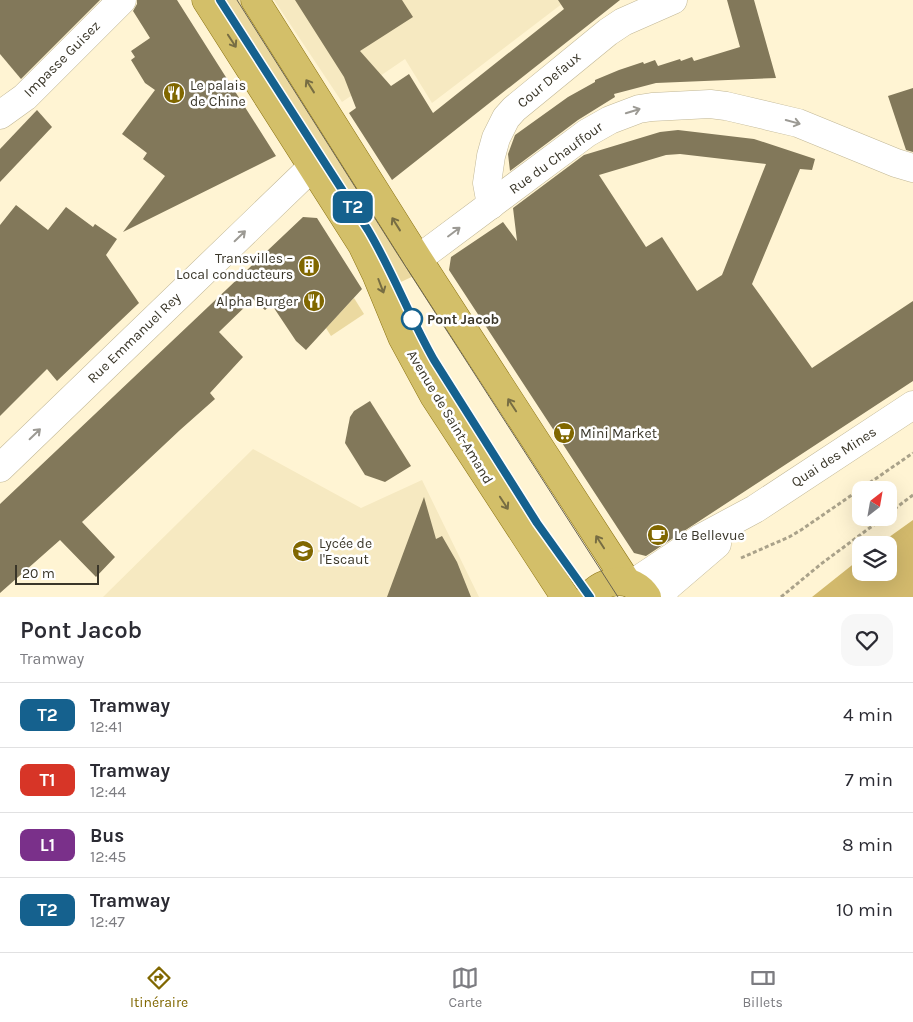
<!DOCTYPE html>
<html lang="fr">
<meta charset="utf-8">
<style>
body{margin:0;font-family:Karla,sans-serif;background:#f7f7f7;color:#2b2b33;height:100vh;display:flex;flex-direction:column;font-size:19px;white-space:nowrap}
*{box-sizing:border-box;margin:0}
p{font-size:16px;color:#7c7c81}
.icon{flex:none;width:28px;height:28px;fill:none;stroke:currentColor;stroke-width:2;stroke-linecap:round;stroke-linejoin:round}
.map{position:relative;height:597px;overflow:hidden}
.sheet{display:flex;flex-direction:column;background:#fff;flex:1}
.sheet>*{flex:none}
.badge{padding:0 10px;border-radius:8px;font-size:18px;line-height:32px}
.needle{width:32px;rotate:31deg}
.controls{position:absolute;left:852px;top:481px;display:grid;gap:10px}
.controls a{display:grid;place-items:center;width:45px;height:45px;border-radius:10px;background:#fff;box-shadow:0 5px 20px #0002;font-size:25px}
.scale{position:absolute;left:15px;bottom:12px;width:84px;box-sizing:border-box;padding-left:5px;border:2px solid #3a3629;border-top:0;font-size:14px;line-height:18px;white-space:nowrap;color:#3a3629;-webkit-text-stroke:4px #fff;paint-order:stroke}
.map>.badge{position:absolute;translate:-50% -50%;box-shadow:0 0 0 2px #fff}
.round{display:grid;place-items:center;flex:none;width:52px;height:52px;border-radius:15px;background:#f7f7f7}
.overview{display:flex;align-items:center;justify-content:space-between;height:85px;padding:0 20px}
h1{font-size:24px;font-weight:600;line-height:38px}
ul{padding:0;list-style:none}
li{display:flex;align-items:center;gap:15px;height:65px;padding:0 20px;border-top:1px solid #e1e1e2}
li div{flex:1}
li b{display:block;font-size:19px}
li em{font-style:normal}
li .badge{min-width:55px;font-weight:700;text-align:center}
.tab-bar{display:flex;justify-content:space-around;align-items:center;height:70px;border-top:1px solid #e1e1e2;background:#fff;font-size:14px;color:#7c7c81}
.tab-bar a{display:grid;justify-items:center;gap:2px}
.tab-bar .selected{color:#806700}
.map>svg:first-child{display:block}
.built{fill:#f6e9c1}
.green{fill:#ebd9a0}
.water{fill:#d2b96c}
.building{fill:#82785a;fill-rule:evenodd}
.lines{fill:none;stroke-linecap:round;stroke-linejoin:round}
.minor-casing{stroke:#c1b796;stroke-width:29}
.major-casing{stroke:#8b7312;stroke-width:29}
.path{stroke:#aaa28a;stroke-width:3;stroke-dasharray:4 2.5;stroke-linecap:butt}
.minor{stroke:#fff;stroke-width:28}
.major{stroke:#d3bf69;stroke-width:28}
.tram{stroke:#686351;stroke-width:1}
.oneway{stroke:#776d43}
.oneway2{stroke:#9c9a94}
.line-casing{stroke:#fff;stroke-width:11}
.line{stroke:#15618e;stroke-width:8}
.stop-dot{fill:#fff;stroke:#15618e;stroke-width:2.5}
.labels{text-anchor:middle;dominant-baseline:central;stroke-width:5;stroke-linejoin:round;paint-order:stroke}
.street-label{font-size:14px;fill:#3a3629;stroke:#fff}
.poi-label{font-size:14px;fill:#3a3629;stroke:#fff;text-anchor:start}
.stop-label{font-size:14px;font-weight:bold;fill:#3a3629;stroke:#fff;text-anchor:start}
</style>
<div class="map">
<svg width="913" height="597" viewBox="0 0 913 597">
<rect width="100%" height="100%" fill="#fff4d3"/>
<!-- built -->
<g class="built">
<path d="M274 0H567L432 103 405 59 342 102Z"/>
<path d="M253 449 361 508 422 480 479 597H103Z"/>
</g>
<!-- green -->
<g class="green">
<path d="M216 0H240L416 275 392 286Z"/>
<path d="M354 298 364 314 331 336 326 328Z"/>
</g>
<!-- water -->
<path class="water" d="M913 520V597H812L861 558V572H889V545H878Z"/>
<!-- building -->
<g class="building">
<path d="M0 0H100L21 79 0 54Z"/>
<path d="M137 0H177L276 156 123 232 165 176 143 159 147 153 122 134 155 90 145 83 131 60 135 57 131 51 150 38 133 11 137 4Z"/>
<path d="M295 0H402L413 17 360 51 391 86 409 74 433 113 564 9 558 0H620L392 180 349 113 356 108 344 77Z"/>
<path d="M727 0H754L776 78 656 83 614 94 615 97 578 120 510 171 508 154 515 135 568 97 595 82V80L619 70 643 62 644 64 655 60 658 66 680 59 681 61 692 57 694 61 740 47Z"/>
<path d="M913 88V152L906 150 888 96Z"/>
<path d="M37 110 52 127 0 182V149Z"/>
<path d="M678 130 754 139 815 159 812 170 800 169 752 284 812 368 913 301V381L646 556 634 553 449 270 451 257 503 222 517 241 513 208 584 155 660 132ZM680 154 766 164 722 275 697 291 662 237 646 247 599 175 666 155Z"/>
<path d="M16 205 48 230 66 207 93 227 95 224 117 239 106 255 139 303 57 381 47 369 0 416V225Z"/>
<path d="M303 217 317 218 362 289 306 350 296 341 272 305 265 310 253 299 219 332 243 357 210 393 215 399 180 430 82 522 115 557 96 577 60 540 0 593V504Z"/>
<path d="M370 401 411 466 385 482 365 475 345 443 350 417 354 411Z"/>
<path d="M424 497 436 539 442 536 457 562 471 597H387Z"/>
</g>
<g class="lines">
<!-- minor casing -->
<g class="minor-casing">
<g id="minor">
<path d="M0 115 25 97 122 0"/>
<path d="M491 205 487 183 491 156 496 138 506 118 514 109 608 32 623 22 673 0"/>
<path d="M418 259 587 133 610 120 639 109 652 107 710 104 726 106 798 123 896 163 913 168"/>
<path d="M0 468 312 167"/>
<path d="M632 584 701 538 755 509 913 405"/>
<path d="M660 597 668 586 717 544"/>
</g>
</g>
<!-- major casing -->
<g class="major-casing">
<g id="major">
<path d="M206 0 362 245 376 274 402 337 434 396 565 597"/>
<path d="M255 0 418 259 627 582"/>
<path d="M589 597C603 578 633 575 647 597"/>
</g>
</g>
<!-- path -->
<g class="path">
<path d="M889 513 913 495"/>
<path d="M741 558 789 537 801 530 913 453"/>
<path d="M781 597 821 564 883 518"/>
</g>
<!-- minor -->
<use href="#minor" class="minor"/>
<!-- major -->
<use href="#major" class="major"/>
<!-- tram -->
<g class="tram">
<path d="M220 0 375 242 434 361 537 523 590 597"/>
<path d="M237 0 395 250 618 597"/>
</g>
</g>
<!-- one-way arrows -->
<defs><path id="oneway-shaft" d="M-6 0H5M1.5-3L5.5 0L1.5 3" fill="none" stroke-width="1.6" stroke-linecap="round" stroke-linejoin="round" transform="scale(1.25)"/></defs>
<g class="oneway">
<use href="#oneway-shaft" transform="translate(232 41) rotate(57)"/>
<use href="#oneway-shaft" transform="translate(310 86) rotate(-122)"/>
<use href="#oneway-shaft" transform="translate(396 224) rotate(-122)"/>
<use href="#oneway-shaft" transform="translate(381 286) rotate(69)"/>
<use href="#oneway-shaft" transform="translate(512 405) rotate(-123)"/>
<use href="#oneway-shaft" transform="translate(504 503) rotate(57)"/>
<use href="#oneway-shaft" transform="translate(600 542) rotate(-123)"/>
</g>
<g class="oneway2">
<use href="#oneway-shaft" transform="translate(633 111) rotate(-17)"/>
<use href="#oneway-shaft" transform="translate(793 122) rotate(15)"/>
<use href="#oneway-shaft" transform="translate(454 232) rotate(-37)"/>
<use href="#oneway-shaft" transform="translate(240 236) rotate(-44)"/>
<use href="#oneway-shaft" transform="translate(35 434) rotate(-44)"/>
</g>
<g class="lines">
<!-- line casing -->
<g class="line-casing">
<path id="line" d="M220 0 368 230C393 272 410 318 434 360L537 523 590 597"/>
</g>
<!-- line -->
<use href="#line" class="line"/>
</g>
<!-- icons -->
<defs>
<g id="restaurant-disc" transform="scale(1.125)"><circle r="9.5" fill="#806700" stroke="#fff"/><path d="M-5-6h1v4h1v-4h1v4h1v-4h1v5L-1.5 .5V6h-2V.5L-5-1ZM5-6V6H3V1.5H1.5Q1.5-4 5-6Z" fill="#fff"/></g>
<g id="building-disc" transform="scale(1.125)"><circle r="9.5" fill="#806700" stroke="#fff"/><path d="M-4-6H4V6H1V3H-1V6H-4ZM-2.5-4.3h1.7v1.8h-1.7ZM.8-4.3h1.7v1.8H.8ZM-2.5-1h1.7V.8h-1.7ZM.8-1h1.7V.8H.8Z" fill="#fff"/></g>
<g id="supermarket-disc" transform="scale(1.125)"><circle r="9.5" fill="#806700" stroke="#fff"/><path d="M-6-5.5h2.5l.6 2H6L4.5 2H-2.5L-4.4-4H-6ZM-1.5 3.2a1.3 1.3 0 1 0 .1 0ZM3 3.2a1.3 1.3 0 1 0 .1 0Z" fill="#fff"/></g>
<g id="cafe-disc" transform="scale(1.125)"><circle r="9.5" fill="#806700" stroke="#fff"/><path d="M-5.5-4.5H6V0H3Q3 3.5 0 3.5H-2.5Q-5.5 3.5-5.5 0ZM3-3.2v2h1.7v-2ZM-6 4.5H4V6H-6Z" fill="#fff"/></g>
<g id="school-disc" transform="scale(1.125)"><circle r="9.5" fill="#806700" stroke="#fff"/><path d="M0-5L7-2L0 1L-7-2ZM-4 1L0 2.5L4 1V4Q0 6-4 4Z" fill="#fff"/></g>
</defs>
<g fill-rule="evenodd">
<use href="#restaurant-disc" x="174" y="93"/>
<use href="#building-disc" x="309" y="266"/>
<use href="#restaurant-disc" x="314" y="301"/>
<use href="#supermarket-disc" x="564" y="433"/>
<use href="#cafe-disc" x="658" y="535"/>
<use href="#school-disc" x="303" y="551"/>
</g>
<!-- markers -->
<circle class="stop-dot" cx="412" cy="319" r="10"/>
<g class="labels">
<!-- street labels -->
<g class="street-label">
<text transform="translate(62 59) rotate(-45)">Impasse Guisez</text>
<text transform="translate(549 80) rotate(-40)">Cour Defaux</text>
<text transform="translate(556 158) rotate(-36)">Rue du Chauffour</text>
<text transform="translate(134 338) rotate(-44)">Rue Emmanuel Rey</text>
<text transform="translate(450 417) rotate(59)">Avenue de Saint-Amand</text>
<text transform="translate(834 457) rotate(-33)">Quai des Mines</text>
</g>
<!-- poi labels -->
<g class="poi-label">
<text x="190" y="85">Le palais<tspan x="190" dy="16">de Chine</tspan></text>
<text x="293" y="258" text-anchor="end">Transvilles –<tspan x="293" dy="16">Local conducteurs</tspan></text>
<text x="298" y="301" text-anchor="end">Alpha Burger</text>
<text x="580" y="433">Mini Market</text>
<text x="674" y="535">Le Bellevue</text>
<text x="319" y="543">Lycée de<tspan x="319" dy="16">l'Escaut</tspan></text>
</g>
<!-- stop labels -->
<g class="stop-label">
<text x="427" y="319">Pont Jacob</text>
</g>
</g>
</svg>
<div class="controls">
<a><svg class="needle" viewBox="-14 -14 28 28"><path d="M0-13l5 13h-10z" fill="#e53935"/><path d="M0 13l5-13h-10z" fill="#7c7c81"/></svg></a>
<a><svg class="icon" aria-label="layers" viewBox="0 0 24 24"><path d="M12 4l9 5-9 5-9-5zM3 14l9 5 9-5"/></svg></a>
</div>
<div class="scale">20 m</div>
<b class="badge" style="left:353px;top:207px;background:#15618e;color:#fff">T2</b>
</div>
<section class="sheet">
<div class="overview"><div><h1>Pont Jacob</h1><p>Tramway</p></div><a class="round"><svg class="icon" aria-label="heart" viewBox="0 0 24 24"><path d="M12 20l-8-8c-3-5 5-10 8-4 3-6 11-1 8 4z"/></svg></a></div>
<ul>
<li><span class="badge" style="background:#15618e;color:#fff">T2</span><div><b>Tramway</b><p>12:41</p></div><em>4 min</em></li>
<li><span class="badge" style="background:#d73527;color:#fff">T1</span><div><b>Tramway</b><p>12:44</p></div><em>7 min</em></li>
<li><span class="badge" style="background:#7a308a;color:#fff">L1</span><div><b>Bus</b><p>12:45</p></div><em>8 min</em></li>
<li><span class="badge" style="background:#15618e;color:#fff">T2</span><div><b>Tramway</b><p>12:47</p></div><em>10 min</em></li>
</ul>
</section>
<nav class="tab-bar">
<a class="selected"><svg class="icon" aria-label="directions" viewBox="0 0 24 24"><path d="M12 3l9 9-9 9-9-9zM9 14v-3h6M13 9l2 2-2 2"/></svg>Itinéraire</a>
<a><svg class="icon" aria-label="map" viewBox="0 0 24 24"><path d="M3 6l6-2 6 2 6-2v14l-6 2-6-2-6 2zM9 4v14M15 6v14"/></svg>Carte</a>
<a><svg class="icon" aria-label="tickets" viewBox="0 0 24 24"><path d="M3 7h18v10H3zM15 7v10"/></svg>Billets</a>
</nav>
